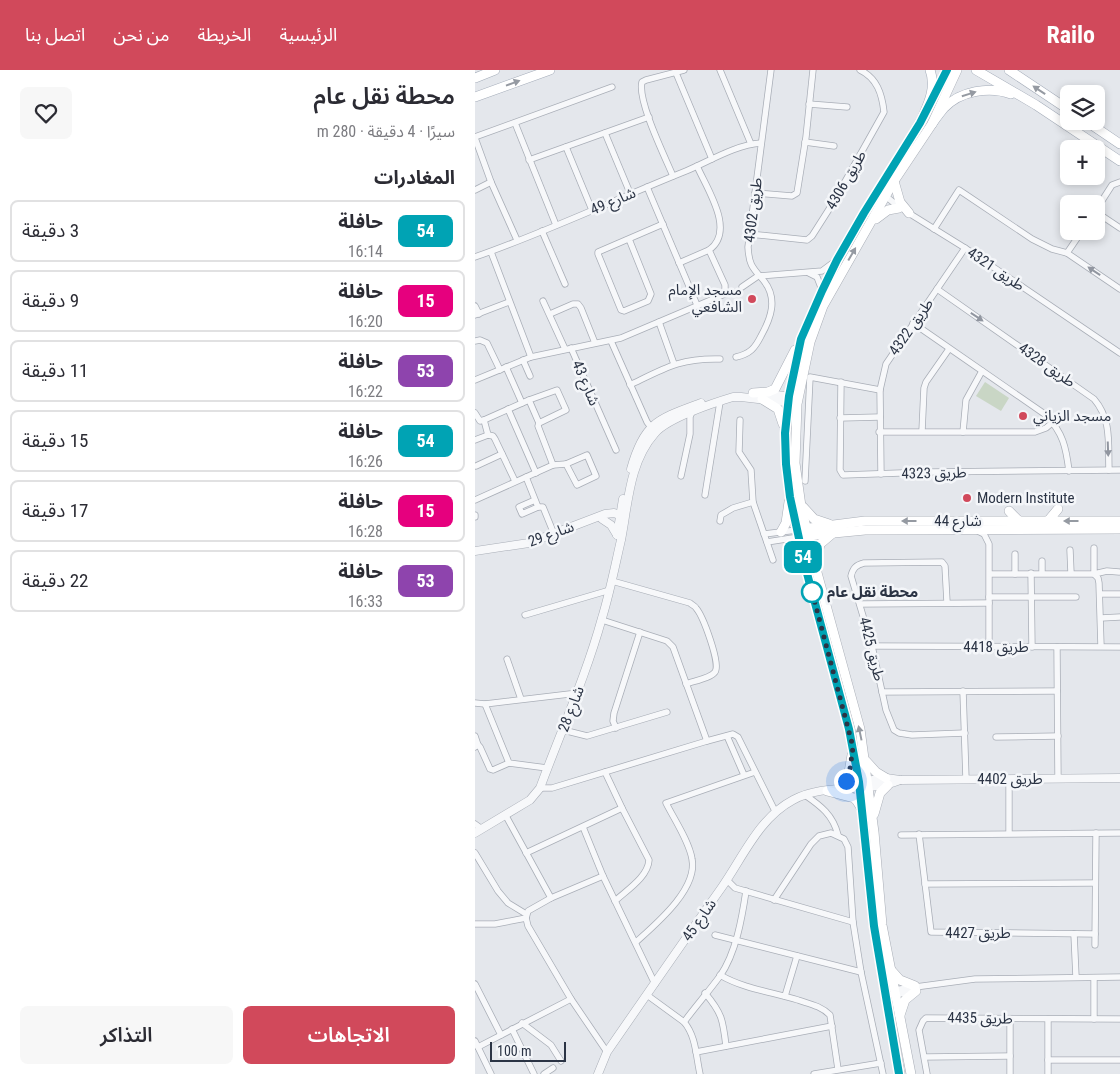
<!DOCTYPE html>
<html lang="ar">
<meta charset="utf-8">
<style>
body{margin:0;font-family:"Roboto Condensed","Noto Sans Arabic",sans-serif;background:#f7f7f7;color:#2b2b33;direction:rtl;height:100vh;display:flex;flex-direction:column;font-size:19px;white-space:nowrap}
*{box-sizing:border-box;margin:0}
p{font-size:16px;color:#7c7c81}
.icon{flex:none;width:28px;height:28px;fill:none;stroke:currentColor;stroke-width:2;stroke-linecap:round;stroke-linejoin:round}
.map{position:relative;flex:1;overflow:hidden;direction:ltr}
.side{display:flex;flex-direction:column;background:#fff;width:475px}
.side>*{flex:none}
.badge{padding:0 10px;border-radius:8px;font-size:18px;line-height:32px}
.buttons{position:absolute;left:585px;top:15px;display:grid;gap:10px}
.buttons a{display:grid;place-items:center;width:45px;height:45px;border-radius:8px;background:#fff;box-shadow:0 2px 8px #0003;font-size:25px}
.scale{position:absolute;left:15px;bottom:12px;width:76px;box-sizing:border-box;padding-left:5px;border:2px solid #2b3445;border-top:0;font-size:14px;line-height:18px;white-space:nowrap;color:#2b3445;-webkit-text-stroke:4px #f4f6f9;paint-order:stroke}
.you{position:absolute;width:25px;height:25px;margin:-12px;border:4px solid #fff;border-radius:50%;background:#1a73e8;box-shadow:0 0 0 8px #1a73e833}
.map>.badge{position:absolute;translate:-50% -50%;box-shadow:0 0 0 2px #fff}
h2{padding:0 20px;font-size:19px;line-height:45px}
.round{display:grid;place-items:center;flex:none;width:52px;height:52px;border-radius:8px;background:#f7f7f7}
.summary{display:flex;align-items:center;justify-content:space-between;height:85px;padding:0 20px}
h1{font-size:24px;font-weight:600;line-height:38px}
.primary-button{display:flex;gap:10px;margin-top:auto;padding:10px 20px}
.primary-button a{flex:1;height:58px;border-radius:8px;background:#d1495b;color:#fff;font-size:20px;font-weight:600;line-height:58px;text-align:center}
.primary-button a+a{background:#f7f7f7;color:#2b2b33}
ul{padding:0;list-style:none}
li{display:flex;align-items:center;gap:15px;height:62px;margin:0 10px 8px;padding:0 10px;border:2px solid #e1e1e2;border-radius:8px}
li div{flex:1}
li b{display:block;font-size:19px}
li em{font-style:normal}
li .badge{min-width:55px;font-weight:700;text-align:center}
header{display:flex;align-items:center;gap:30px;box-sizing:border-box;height:70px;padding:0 25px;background:#d1495b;color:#fff}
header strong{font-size:24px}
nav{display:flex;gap:28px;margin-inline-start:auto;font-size:18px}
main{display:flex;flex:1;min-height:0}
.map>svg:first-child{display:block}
.green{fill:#c9d6c5}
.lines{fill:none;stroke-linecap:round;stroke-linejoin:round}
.minor-casing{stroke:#a9aeb7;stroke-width:7}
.tertiary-casing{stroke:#a9aeb7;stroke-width:9}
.secondary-casing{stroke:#a9aeb7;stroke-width:10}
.primary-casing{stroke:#a3abb8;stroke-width:10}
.minor{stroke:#f7f8fa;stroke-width:5.5}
.tertiary{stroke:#f7f8fa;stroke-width:8}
.secondary{stroke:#fff;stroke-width:9}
.primary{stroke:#fff;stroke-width:9}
.oneway{fill:#959aa2}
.oneway2{fill:#9196a0}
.line-casing{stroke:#fff;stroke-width:11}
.line{stroke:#00a3b4;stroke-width:8}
.walk{stroke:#2b3445;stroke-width:5;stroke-dasharray:0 9}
.poi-dot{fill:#d1495b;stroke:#f4f6f9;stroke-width:2}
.stop-dot{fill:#fff;stroke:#00a3b4;stroke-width:2.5}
.labels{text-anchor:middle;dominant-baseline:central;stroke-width:5;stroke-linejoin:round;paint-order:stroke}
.street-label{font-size:15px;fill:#2b3445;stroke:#f4f6f9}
.poi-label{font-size:15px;fill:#2b3445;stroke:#f4f6f9;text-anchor:start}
.stop-label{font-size:15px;font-weight:bold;fill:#2b3445;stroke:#f4f6f9;text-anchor:start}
</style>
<header>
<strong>Railo</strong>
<nav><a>الرئيسية</a><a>الخريطة</a><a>من نحن</a><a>اتصل بنا</a></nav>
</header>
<main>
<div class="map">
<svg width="645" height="1004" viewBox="0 0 645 1004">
<rect width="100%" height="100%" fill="#e4e7ec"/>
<!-- green -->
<path class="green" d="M510 312 534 328 526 341 501 326Z"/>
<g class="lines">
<!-- minor casing -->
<g class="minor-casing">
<g id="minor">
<path d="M245 0 276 74"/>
<path d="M201 3 237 89"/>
<path d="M334 34 372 37"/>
<path d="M40 53 81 155"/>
<path d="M130 63 155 123"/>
<path d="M0 67 137 17"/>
<path d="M0 68 16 112 42 170"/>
<path d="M330 72 359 76"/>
<path d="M91 77 117 140"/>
<path d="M54 90 174 47"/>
<path d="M198 106C190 87 162 30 167 12L171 10 209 0"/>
<path d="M172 117 222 235"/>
<path d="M0 120 16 112"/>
<path d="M280 123 317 126 322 123 331 67 338 0"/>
<path d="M408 124 424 137"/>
<path d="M621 140 637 115 645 112"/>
<path d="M432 142 490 178 645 283"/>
<path d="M621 142 645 158"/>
<path d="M459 159 484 120 557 169 577 179 592 183 645 219"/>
<path d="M67 161 90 214"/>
<path d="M274 164 332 170 337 166 358 133 409 42C407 24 402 8 385 0"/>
<path d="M154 169 176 224 173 231 149 241 146 240 123 184V182L188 154"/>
<path d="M16 182 56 287"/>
<path d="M592 183 607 161"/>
<path d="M0 187C72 162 141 129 211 101 235 91 260 75 286 73"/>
<path d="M204 193 234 180"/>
<path d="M334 203 342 207 347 220"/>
<path d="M267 217 283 206 347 201 359 192"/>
<path d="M462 219 619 329C637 350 633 374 634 400"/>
<path d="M68 231 90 279"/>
<path d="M0 236 4 244"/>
<path d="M75 244 98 234H103L106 238 120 273"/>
<path d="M0 245 34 232"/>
<path d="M184 252 199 294"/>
<path d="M438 253 571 345C588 363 591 377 594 401"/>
<path d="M0 271 5 270 12 273 25 300"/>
<path d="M136 271 172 352 179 361"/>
<path d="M96 278 141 380"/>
<path d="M261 287C275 284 280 278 286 266 296 248 303 229 289 211 278 198 274 196 273 177L296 0"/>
<path d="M48 290 55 306"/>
<path d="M31 297 47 333"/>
<path d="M0 310 56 287 146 268 250 224V215L234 180C261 161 232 119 222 96"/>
<path d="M366 312 365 400 368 405 454 402 645 400"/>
<path d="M155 315C190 298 205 288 245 289"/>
<path d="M33 339 61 403"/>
<path d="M0 343 5 351 9 350 13 365"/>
<path d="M365 348 405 347"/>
<path d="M9 350 54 330"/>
<path d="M265 350 264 382 276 400 278 432 298 490"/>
<path d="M64 353 91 340 82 320 54 330 64 353 63 356 78 395 91 394"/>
<path d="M447 361 449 318 451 312 474 279"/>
<path d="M404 362H560L571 358 578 352"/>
<path d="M488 362 491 330 507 301"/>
<path d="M13 365 18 366 20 369 40 411"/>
<path d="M0 370 13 365"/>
<path d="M112 385 121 406 102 415 91 394Z"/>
<path d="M1 396 27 384"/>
<path d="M406 404 405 320 411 294 490 178"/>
<path d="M206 406 215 364V347L217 342"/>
<path d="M51 407 63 437 47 444 44 437 60 430"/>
<path d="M330 411 335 307 405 320"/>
<path d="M230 425 245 332"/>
<path d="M0 430 78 395"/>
<path d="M63 437H68L79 464"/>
<path d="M0 445V447"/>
<path d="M245 451 246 445 258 438 278 432"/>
<path d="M503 461 509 464 514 474V576"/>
<path d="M289 464 322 460"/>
<path d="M292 472 324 467"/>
<path d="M619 478V504L632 501 644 502"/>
<path d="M595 480 596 503"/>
<path d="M540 484V504"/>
<path d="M567 491V503"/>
<path d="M556 503 557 577"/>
<path d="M515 504H619L623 508 624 513 626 576"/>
<path d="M137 511 215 533C217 535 220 536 221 538 228 546 246 594 240 602 236 608 219 611 211 614"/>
<path d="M625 524H645"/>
<path d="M514 527H601"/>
<path d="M472 532 470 496 467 492 389 493C381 495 378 498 376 506L397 576 411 640 419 660 424 663 437 665 490 663"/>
<path d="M385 534 514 533"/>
<path d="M50 545 135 520"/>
<path d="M626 548 645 547"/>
<path d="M127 550 192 571 198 577 232 671"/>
<path d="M397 576 645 577"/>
<path d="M582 577 583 709"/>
<path d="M32 589 46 629"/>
<path d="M488 621 491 709"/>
<path d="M407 622 582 621"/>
<path d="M0 633 10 634 103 623"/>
<path d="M10 634 34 693 72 698"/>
<path d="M141 658 138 651 139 643 165 562"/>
<path d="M88 660 112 666 192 642"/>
<path d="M0 666 3 675"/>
<path d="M252 666 269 705"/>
<path d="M521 667 583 666"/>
<path d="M0 677 3 675 5 677 15 699 18 700 34 693"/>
<path d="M130 702 147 738 174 790C173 807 152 820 140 831"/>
<path d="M534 709V763"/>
<path d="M65 718H77L232 671 258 664 263 667 300 741"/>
<path d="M330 725C346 736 358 745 363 765"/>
<path d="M31 746 76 828"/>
<path d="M0 754 7 759"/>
<path d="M108 757 128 806 180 914"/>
<path d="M444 764 456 862 620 864"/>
<path d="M426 765 645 763"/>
<path d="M0 783 23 821 33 833 51 844"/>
<path d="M51 783 147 738"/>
<path d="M128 806 76 828 53 841 51 848 53 856 96 929 132 982"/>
<path d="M252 810 260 818 378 852"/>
<path d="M450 814 620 813"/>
<path d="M299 830 336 774 344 766 356 763 369 769 373 777 378 852 386 902 408 1004"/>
<path d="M0 854H20L51 848"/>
<path d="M599 864 601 907"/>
<path d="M240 865 386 902"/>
<path d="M161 872C181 854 223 819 217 789 214 771 199 749 191 733L280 702"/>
<path d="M620 875 621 763"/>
<path d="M245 905C269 919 297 922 323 930 335 934 346 936 355 945L363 999"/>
<path d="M619 908V949"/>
<path d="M0 914 26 965"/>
<path d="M418 920 500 909 645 907"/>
<path d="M230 923C247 943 248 950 251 976"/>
<path d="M410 924 420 925 438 921"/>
<path d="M172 925 209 952C221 966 221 986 225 1004"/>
<path d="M310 926 322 886"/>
<path d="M535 949V1004"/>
<path d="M209 952C221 936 234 921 245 906 261 883 267 848 271 821"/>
<path d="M47 953 76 975 86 991"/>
<path d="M37 959 59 1004"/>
<path d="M0 971 16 1004"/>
<path d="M3 977 96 929"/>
<path d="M221 982 357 956"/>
<path d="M450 987 535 986"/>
<path d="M573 990H645"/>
<path d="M69 1004 78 998"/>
<path d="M339 1004 406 993"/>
<path d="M452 1004 444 960 448 951 451 948 645 949"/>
<path d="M573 1004V949"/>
</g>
</g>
<!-- tertiary casing -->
<g class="tertiary-casing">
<g id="tertiary">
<path d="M288 324 323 327"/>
<path d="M156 399C169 352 183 349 226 333"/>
<path d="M127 449 136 455 142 465"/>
<path d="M142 465 148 429"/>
<path d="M0 481 54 473 130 444 139 443 147 446"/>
<path d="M365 715 411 708 425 710 645 708"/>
<path d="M0 763 55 730 65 718C86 661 111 606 127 548 135 522 140 496 146 470 153 435 154 392 180 363 193 348 238 333 258 327H266L319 333"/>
<path d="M123 1004 132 982C170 927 208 872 247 817 268 787 284 748 318 730 351 712 391 724 425 710"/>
</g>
</g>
<!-- secondary casing -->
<g class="secondary-casing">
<g id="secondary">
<path d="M456 31 472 0"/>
<path d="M419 111 425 132 434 143"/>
<path d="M401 149 413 140 424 138"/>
<path d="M278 323 293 322 300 319 320 280"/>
<path d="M287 329 303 339 308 354"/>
<path d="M328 437 339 449 354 454"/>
<path d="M534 441 544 451"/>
<path d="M573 451 583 439"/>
<path d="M327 459 390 451H645"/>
<path d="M306 462 311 453 314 432"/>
<path d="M328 466 390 460 645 459"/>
<path d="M341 493 345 474 358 463"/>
<path d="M391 691 401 702 411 708"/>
<path d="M366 714 373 708 377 685"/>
<path d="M352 721 379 728 382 731 387 739"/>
<path d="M399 744 405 723 413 715"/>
<path d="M416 900 425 910 440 916"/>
<path d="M425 945 430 930 441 921"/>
<path d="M425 1004 399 856 384 712 374 659 330 495 315 427 311 394V363L314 326 326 269 347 221 370 176 448 47"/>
<path d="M436 1004 407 855 399 762 385 659 341 499 326 436 320 393 322 334 335 272 348 236 419 111 457 54 482 0"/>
</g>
</g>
<!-- primary casing -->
<g class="primary-casing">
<g id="primary">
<path d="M501 0 561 35 645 91"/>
<path d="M534 0 594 40"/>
<path d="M0 8 20 0"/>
<path d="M0 27 75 0"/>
<path d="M611 51 645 74"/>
<path d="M445 53C452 36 462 19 455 0"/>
<path d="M457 54C461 48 465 43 469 38 485 21 514 16 536 24"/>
</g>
</g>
<!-- minor -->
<use href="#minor" class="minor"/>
<!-- tertiary -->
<use href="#tertiary" class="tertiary"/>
<!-- secondary -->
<use href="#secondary" class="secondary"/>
<!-- primary -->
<use href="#primary" class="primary"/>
</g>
<!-- one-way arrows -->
<defs><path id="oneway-solid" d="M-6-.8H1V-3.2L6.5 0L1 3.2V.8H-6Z" transform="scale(1.25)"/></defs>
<g class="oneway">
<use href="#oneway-solid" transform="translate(38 13) rotate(-20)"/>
<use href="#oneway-solid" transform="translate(564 20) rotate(-146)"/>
<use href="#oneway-solid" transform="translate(494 24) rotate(-17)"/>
<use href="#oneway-solid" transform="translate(377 184) rotate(-60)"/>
<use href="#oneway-solid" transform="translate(434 451) rotate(-180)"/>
<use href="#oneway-solid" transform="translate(596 451) rotate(-180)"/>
<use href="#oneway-solid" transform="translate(385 663) rotate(-102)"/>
</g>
<g class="oneway2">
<use href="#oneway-solid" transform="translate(619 201) rotate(-146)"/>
<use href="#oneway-solid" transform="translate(502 247) rotate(34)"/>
<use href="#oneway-solid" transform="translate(633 379) rotate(88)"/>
</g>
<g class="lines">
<!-- line casing -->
<g class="line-casing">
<path id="line" d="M424 1004 399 856 384 712 374 659 330 496 315 427 311 394 310 363 314 326 326 269 347 221 362 190 389 143 445 53 472 0"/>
</g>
<!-- line -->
<use href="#line" class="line"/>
<!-- walk -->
<path class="walk" d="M337 522 335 514 378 677 374 706 371 711"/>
</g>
<!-- markers -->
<g class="poi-dot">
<circle cx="277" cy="229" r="5"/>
<circle cx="548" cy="346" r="5"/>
<circle cx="492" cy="428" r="5"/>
</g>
<circle class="stop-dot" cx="337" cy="522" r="10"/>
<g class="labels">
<!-- street labels -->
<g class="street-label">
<text transform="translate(371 110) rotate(-60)">طريق 4306</text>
<text transform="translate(138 131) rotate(-23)">شارع 49</text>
<text transform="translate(278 140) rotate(-83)">طريق 4302</text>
<text transform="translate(521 199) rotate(34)">طريق 4321</text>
<text transform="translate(436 257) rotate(-55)">طريق 4322</text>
<text transform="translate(572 295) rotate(35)">طريق 4328</text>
<text transform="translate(111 313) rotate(67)">شارع 43</text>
<text transform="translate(459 403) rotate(-1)">طريق 4323</text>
<text x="483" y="451">شارع 44</text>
<text transform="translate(76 464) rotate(-20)">شارع 29</text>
<text x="521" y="577">طريق 4418</text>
<text transform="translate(397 579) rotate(76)">طريق 4425</text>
<text transform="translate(96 639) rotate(-69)">شارع 28</text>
<text x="535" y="709">طريق 4402</text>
<text transform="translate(224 850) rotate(-55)">شارع 45</text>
<text x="503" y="863">طريق 4427</text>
<text transform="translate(505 948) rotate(1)">طريق 4435</text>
</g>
<!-- poi labels -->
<g class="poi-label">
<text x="267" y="220" text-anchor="end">مسجد الإمام<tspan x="267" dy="17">الشافعي</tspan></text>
<text x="558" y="346">مسجد الزياني</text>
<text x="502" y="428">Modern Institute</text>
</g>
<!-- stop labels -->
<g class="stop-label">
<text x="352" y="522">محطة نقل عام</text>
</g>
</g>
</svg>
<div class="buttons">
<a><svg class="icon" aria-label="layers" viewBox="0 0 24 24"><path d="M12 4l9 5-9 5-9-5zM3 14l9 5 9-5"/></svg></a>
<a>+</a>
<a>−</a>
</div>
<div class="scale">100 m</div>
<div class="you" style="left:371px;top:711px"></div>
<b class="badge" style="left:328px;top:487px;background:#00a3b4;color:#fff">54</b>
</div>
<section class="side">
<div class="summary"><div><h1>محطة نقل عام</h1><p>سيرًا · 4 دقيقة · 280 m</p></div><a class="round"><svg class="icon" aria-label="heart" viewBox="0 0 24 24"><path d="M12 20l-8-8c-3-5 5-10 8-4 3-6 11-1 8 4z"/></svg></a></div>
<h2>المغادرات</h2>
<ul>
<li><span class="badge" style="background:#00a3b4;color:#fff">54</span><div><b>حافلة</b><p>16:14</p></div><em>3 دقيقة</em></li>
<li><span class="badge" style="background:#e6007e;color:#fff">15</span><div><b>حافلة</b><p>16:20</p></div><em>9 دقيقة</em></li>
<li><span class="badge" style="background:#8e44ad;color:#fff">53</span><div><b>حافلة</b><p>16:22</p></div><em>11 دقيقة</em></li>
<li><span class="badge" style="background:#00a3b4;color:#fff">54</span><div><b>حافلة</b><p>16:26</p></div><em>15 دقيقة</em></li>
<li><span class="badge" style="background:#e6007e;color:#fff">15</span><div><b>حافلة</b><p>16:28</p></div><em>17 دقيقة</em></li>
<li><span class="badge" style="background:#8e44ad;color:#fff">53</span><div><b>حافلة</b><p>16:33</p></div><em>22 دقيقة</em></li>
</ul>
<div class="primary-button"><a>الاتجاهات</a><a>التذاكر</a></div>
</section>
</main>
